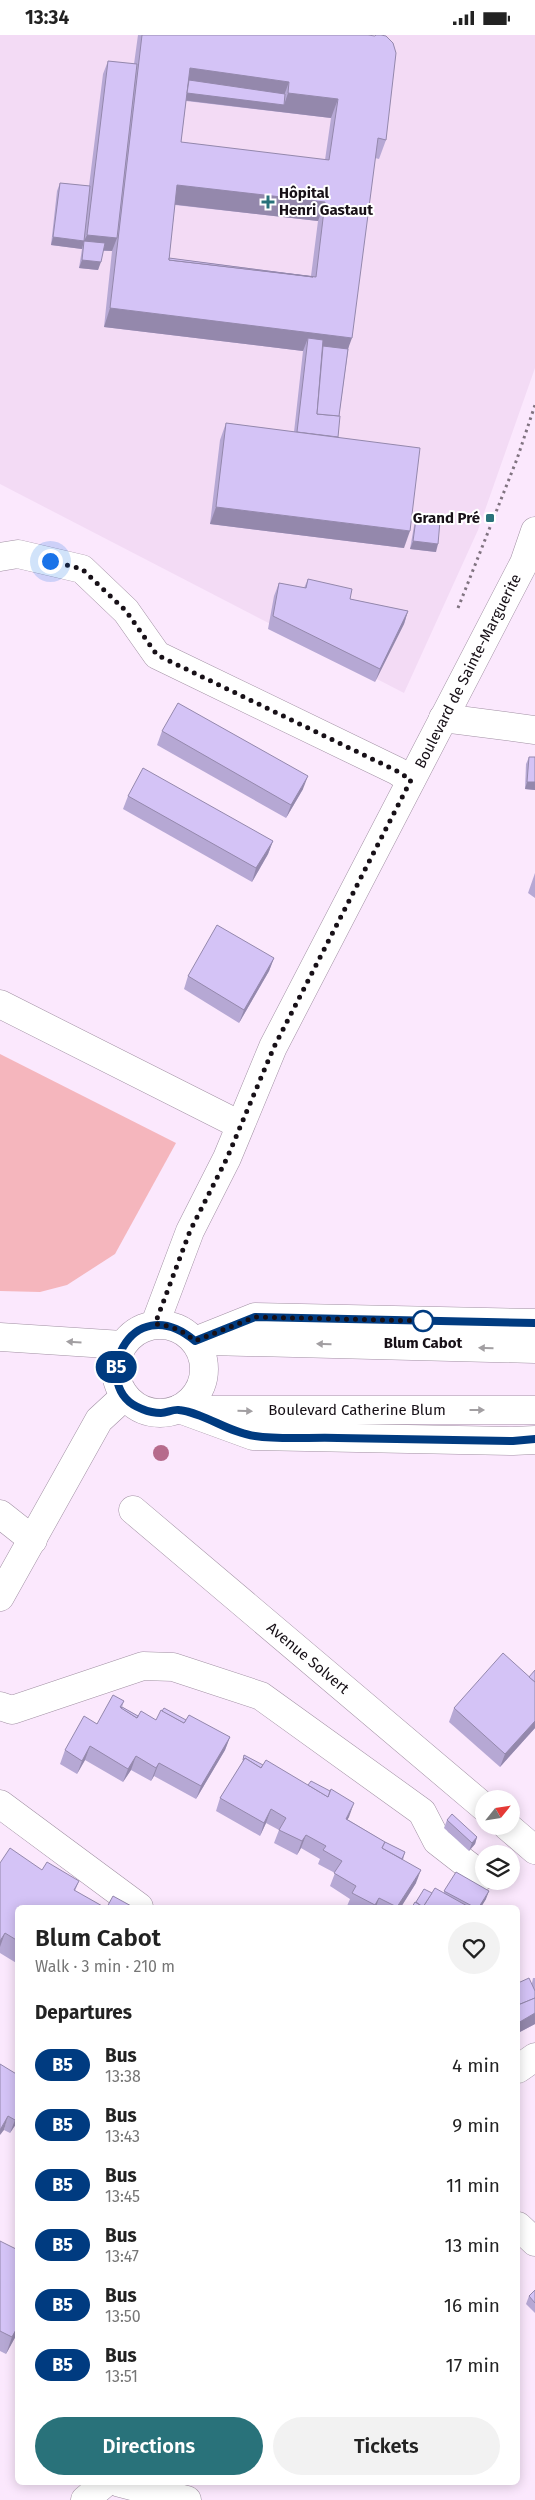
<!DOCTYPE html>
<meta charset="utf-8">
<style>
body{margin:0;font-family:"Fira Sans",sans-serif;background:#f2f2f2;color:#222;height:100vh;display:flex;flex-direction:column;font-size:19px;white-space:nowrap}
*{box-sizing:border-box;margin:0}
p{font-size:16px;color:#767676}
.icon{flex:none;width:28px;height:28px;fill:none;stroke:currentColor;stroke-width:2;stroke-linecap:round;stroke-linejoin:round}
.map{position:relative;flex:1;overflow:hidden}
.sheet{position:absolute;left:15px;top:1870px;width:505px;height:580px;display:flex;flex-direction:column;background:#fff;border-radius:8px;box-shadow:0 2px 12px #0003}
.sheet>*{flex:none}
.badge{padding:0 10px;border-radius:16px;font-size:18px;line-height:32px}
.needle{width:32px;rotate:60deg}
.buttons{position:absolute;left:475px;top:1755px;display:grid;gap:10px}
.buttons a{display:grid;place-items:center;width:45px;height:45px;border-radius:50%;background:#fff;box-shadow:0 2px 12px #0003;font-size:25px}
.you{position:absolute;width:25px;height:25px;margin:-12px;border:4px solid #fff;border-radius:50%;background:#1a73e8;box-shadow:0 0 0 8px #1a73e833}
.map>.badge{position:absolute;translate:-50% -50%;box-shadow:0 0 0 2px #fff}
h2{padding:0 20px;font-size:19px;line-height:45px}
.round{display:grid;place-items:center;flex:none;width:52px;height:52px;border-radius:26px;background:#f2f2f2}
.summary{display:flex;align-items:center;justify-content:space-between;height:85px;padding:0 20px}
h1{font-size:24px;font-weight:600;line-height:38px}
.cta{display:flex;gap:10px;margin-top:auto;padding:10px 20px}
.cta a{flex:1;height:58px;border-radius:30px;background:#29727a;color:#fff;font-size:20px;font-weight:600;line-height:58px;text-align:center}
.cta a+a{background:#f2f2f2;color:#222}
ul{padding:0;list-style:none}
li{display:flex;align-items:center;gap:15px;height:60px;padding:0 20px}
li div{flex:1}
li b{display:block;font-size:19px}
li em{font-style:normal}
li .badge{min-width:55px;font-weight:700;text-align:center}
.status{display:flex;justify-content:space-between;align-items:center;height:35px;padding:0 25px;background:#fff;direction:ltr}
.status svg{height:14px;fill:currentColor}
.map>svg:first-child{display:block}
.built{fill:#f3dbf5}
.green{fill:#f5b6bd}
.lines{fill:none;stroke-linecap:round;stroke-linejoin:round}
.minor-casing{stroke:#a190a3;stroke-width:29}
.path{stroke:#807380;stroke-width:3;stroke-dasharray:2.5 4;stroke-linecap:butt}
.minor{stroke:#fff;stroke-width:28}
.tree{fill:#b66b8c}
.wall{fill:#b6a8d4;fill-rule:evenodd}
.shaded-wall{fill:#9488ac}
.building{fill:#d4c3f6;stroke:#9488ac;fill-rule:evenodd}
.oneway{fill:#a29fa2}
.line-casing{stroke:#fff;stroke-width:11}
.line{stroke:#003b80;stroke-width:8}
.walk{stroke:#171017;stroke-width:5;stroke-dasharray:0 9}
.poi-dot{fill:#29727a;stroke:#fff;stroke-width:2}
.stop-dot{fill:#fff;stroke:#003b80;stroke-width:2.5}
.labels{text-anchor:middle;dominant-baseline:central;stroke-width:4;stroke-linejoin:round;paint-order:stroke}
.poi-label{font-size:15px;font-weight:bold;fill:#171017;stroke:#fff;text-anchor:start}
.street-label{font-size:15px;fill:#171017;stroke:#fff}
.stop-label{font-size:15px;font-weight:bold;fill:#171017;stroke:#fff}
</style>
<div class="status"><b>13:34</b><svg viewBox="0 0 49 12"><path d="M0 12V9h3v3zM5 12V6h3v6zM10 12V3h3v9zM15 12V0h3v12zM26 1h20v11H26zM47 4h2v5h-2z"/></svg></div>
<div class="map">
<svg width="535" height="2465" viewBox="0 0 535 2465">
<rect width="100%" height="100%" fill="#fbe8fd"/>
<!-- built -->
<path class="built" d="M0 0H535V333L478 495 404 658 0 449Z"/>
<!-- green -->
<path class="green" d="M0 1019 176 1108 115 1219 67 1250 40 1257 0 1256Z"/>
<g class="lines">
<!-- minor casing -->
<g class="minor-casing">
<g id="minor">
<path d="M0 522 18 519 82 534 126 576 157 620 397 736 411 745"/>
<path d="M443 683 535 695"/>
<path d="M0 969 240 1090"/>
<path d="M155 1289 190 1196 227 1123 273 1012 524 528 535 496"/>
<circle cx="160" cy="1334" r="44"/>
<path d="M0 1302 122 1310"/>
<path d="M195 1306 255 1282 535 1288"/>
<path d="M209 1306 535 1314"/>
<path d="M179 1374 253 1401 513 1406 535 1405"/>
<path d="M203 1375H535"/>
<path d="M133 1475 484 1772"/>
<path d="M0 1479 33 1505"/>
<path d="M0 1562 99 1385 125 1361"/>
<path d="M0 1671 12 1675 143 1631 173 1632 261 1661 422 1777 437 1806 482 1841"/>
<path d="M0 1769 139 1872"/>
<path d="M507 1791 535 1815"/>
<path d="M518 2034 535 2022"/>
<path d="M518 2191 535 2207"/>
<path d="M120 2448 187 2465"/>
<path d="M85 2465 105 2448"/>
</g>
</g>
<!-- path -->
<path class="path" d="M458 573 517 424 535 370"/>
<!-- minor -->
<use href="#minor" class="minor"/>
</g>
<!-- trees -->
<circle class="tree" cx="161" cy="1418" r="8"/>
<!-- wall -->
<g class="wall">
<path d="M138 0H368L386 105 379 124 375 123 339 381 338 402 404 513 210 489 220 405 226 388 294 397 303 316 104 292 112 216H103L98 235 79 233 82 214 51 210 57 156 60 148 89 151 103 39 108 26 134 29ZM186 66 331 83 325 125 181 107ZM175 170 318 186 311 241 169 223Z"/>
<path d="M416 484 436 517 410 514 414 491Z"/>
<path d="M308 544 350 564 408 576 404 589 375 647 268 594 274 561 279 548 304 553Z"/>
<path d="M162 696 303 754 286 783 157 710Z"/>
<path d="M529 722H535V755L525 754 526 729Z"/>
<path d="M128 761 273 806 268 819 252 847 123 774Z"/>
<path d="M535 838V863L528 858Z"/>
<path d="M274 923 269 936 239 988 184 954 188 941Z"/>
<path d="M529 1642 535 1693 500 1732 449 1687 454 1673Z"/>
<path d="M124 1666 122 1672 138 1681 156 1685H186L230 1702 225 1715 196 1764 154 1741 151 1746 131 1735 123 1747 85 1725 77 1739 60 1729 65 1715Z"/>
<path d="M244 1721 349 1782 347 1784 385 1807 405 1817 403 1825 416 1848 401 1872H349L347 1871 350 1864 330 1851 335 1838 318 1829 320 1824 301 1813 297 1820 274 1808 279 1795 266 1788 260 1801 216 1776 220 1763 242 1728Z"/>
<path d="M447 1785 477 1802 475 1809 469 1816 444 1793Z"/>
<path d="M0 1828 42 1835 79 1846 75 1856 18 1872V1929L0 1918Z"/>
<path d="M444 1856 486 1864 481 1872H412L416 1867 432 1858H444Z"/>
<path d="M533 1943H535V1989L518 1998V1948H532Z"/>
<path d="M18 2040V2086L10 2098 4 2095Z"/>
<path d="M0 2206 18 2297 6 2319 0 2316Z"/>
<path d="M535 2255V2278L526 2269 529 2261Z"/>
</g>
<!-- shaded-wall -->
<g class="shaded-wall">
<path d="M190 33 289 47 282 66 185 53Z"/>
<path d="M185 57 284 70 288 58 338 64 331 83 182 65Z"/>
<path d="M177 150 325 167 318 186 170 169Z"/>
<path d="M87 200 117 203 112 216 83 214 84 206Z"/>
<path d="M53 202 84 206 82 214 51 210Z"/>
<path d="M82 225 101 227 98 235 79 233Z"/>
<path d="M110 273 352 303 345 322 308 303 303 316 104 292Z"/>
<path d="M216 472 410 496 404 513 210 489Z"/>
<path d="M413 506 438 509 436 517 410 514Z"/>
<path d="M408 576 404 589 375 647 380 634Z"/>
<path d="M308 741 303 754 286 783 291 770Z"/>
<path d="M527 747H535V755L525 754Z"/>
<path d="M273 806 268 819 252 847 256 833Z"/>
<path d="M274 923 269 936 239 988 244 975Z"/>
<path d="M535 1686V1693L500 1732 505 1719Z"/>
<path d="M230 1702 225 1715 196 1764 201 1751Z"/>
<path d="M90 1711 85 1725 77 1739 82 1726Z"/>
<path d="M136 1721 131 1735 123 1747 128 1734Z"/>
<path d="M159 1728 154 1741 151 1746 156 1733Z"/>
<path d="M354 1768 349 1782 341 1797 346 1784Z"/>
<path d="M271 1774 266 1788 260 1801 264 1788Z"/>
<path d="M306 1800 301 1813 297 1820 302 1806Z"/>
<path d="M477 1802 475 1809 469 1816 472 1808Z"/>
<path d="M421 1835 416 1848 401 1872H397Z"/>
<path d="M489 1856 486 1864 481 1872H479Z"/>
<path d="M379 1863 376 1872H374L375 1870Z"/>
<path d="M5 1898 0 1912V1906Z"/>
<path d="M535 1978V1989L518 1998V1988Z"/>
<path d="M8 2081 4 2095 0 2100V2095Z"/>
<path d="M18 2081V2086L10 2098 15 2085Z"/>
<path d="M18 2291V2297L6 2319 12 2302Z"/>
</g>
<!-- building -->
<g class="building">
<path d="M142 0H368L375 1 376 0H381L386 1 393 8 396 18 386 105 378 103 352 303 110 273ZM190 33 289 47 288 58 338 64 329 125 181 107ZM177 150 325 167 316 242 169 225Z"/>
<path d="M108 26 137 29 117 203 87 200Z"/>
<path d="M189 45 285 59 284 70 187 58Z"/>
<path d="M60 148 90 151 84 206 53 202Z"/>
<path d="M84 206 105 208 101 227 82 225Z"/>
<path d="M169 223 313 242 169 225Z"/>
<path d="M308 303 323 305 317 379 340 381 338 402 297 397Z"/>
<path d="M323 311 348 314 339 381 317 379Z"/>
<path d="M226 388 420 413 410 496 216 472Z"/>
<path d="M416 484 440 486 438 509 413 506Z"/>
<path d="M308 544 352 554 350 564 408 576 380 634 273 581 279 548 306 553Z"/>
<path d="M178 668 308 741 291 770 162 696Z"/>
<path d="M529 722H535V747H527Z"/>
<path d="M143 733 273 806 256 833 128 761Z"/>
<path d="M217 890 274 923 244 975 188 941Z"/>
<path d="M503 1618 535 1647V1686L505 1719 454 1673Z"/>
<path d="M535 1635V1647L529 1642Z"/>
<path d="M113 1660 124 1666 120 1672 137 1683 141 1676 156 1685 161 1675 184 1688 189 1680 230 1702 201 1751 159 1728 156 1733 136 1721 128 1734 90 1711 82 1726 65 1715 84 1681 97 1689Z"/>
<path d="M122 1672 138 1681 137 1683 121 1673Z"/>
<path d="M164 1673 186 1685 184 1688 162 1676Z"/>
<path d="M244 1720 263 1730 261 1733 245 1723 243 1725Z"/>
<path d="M245 1723 261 1733 266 1725 328 1762 331 1754 354 1768 346 1784 385 1807 382 1813 421 1835 397 1872 379 1863 375 1870 352 1858 356 1851 334 1838 342 1826 323 1815 326 1811 306 1800 302 1806 279 1795 286 1783 271 1774 264 1788 220 1763Z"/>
<path d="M311 1746 330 1756 328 1762 308 1750Z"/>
<path d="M452 1779 477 1802 472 1808 447 1785Z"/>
<path d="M385 1807 405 1817 402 1824 382 1813Z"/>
<path d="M10 1813 42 1835 47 1827 79 1846 74 1855 104 1872H18V1906L5 1898 0 1906V1828Z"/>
<path d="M456 1837 489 1856 479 1872H474L444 1856Z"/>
<path d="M435 1853 469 1872H412L415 1867 423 1872Z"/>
<path d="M424 1854 432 1858 423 1872 416 1867Z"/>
<path d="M113 1861 133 1872H107Z"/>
<path d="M529 1943 535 1956V1963L518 1970V1948Z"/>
<path d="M535 1963V1978L518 1988V1970Z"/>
<path d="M0 2029 18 2040V2081L15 2085 8 2081 0 2095Z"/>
<path d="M0 2206 18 2215V2291L12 2302 0 2296Z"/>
<path d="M535 2255V2268L529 2261Z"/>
</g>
<!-- one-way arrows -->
<defs><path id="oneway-solid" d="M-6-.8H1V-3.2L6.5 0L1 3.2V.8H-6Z" transform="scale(1.25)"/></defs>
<g class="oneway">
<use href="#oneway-solid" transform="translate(74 1307) rotate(-176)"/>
<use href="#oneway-solid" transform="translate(324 1309) rotate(-178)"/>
<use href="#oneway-solid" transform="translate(486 1313) rotate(-178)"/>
<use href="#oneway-solid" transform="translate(477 1375)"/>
<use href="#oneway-solid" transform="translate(245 1376) rotate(1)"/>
</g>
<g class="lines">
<!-- line casing -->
<g class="line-casing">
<path id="line" d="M535 1288 255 1282 195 1306C130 1251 86 1354 142 1374 147 1376 155 1378 161 1378 167 1378 173 1374 179 1375 205 1378 229 1398 255 1401 281 1405 311 1402 338 1403 396 1404 455 1405 513 1406L535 1404"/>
</g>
<!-- line -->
<use href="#line" class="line"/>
<!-- walk -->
<path class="walk" d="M50 526 82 534 126 576 157 620 397 736 411 745 274 1012 227 1123 190 1196 155 1289C172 1291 182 1295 195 1306L255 1282 426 1286H423"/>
</g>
<!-- markers -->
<g class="poi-dot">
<path d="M265.5 159.5h5v5h5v5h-5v5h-5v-5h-5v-5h5z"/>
<rect x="485" y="478" width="10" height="10" rx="2.5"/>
</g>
<circle class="stop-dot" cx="423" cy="1286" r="10"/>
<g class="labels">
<!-- poi labels -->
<g class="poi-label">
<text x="279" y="158">Hôpital<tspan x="279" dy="17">Henri Gastaut</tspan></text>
<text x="480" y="483" text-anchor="end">Grand Pré</text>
</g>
<!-- street labels -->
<g class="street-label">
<text transform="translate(468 636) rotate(-63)">Boulevard de Sainte-Marguerite</text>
<text x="357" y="1375">Boulevard Catherine Blum</text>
<text transform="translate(308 1623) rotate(40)">Avenue Solvert</text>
</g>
<!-- stop labels -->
<g class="stop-label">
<text x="423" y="1308">Blum Cabot</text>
</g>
</g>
</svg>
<div class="buttons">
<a><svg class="needle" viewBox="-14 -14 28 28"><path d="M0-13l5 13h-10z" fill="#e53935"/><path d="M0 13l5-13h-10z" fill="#767676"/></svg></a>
<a><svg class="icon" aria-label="layers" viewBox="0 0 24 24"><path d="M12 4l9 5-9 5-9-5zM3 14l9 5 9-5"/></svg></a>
</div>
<div class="you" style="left:50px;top:526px"></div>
<b class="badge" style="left:116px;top:1332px;background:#003b80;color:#fff">B5</b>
<section class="sheet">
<div class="summary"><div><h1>Blum Cabot</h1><p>Walk · 3 min · 210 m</p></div><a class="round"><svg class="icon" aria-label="heart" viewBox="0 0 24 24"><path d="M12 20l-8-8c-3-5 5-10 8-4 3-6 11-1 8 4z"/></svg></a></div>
<h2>Departures</h2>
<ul>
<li><span class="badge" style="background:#003b80;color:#fff">B5</span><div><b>Bus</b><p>13:38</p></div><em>4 min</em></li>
<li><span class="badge" style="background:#003b80;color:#fff">B5</span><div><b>Bus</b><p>13:43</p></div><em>9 min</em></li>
<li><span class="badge" style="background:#003b80;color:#fff">B5</span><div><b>Bus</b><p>13:45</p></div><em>11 min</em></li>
<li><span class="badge" style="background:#003b80;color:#fff">B5</span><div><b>Bus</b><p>13:47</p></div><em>13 min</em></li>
<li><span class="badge" style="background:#003b80;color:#fff">B5</span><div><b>Bus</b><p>13:50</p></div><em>16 min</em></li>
<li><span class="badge" style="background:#003b80;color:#fff">B5</span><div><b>Bus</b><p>13:51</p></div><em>17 min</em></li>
</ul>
<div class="cta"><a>Directions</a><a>Tickets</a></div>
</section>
</div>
